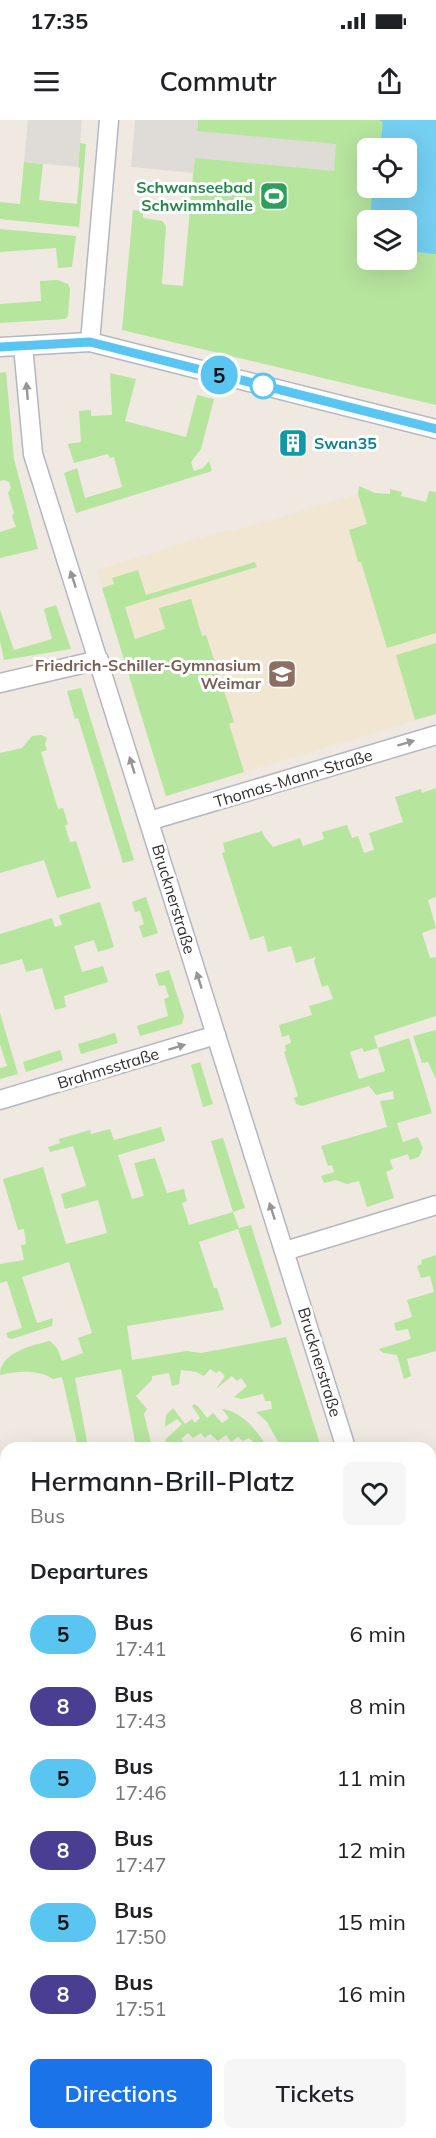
<!DOCTYPE html>
<meta charset="utf-8">
<style>
body{margin:0;font-family:Mulish,sans-serif;background:#f6f6f6;color:#202124;height:100vh;display:flex;flex-direction:column;font-size:22px;white-space:nowrap}
*{box-sizing:border-box;margin:0}
p{font-size:20px;color:#757577}
.icon{flex:none;width:33px;height:33px;fill:none;stroke:currentColor;stroke-width:2;stroke-linecap:round;stroke-linejoin:round}
.map{position:relative;flex:1;overflow:hidden}
.sheet{position:absolute;left:0px;top:1322px;width:436px;height:698px;display:flex;flex-direction:column;background:#fff;border-radius:18px 18px 0 0;box-shadow:0 6px 24px #0002}
.sheet>*{flex:none}
.badge{padding:0 12px;border-radius:20px;font-size:21px;line-height:39px}
.buttons{position:absolute;left:357px;top:18px;display:grid;gap:12px}
.buttons a{display:grid;place-items:center;width:60px;height:60px;border-radius:9px;background:#fff;box-shadow:0 6px 24px #0002;font-size:30px}
.map>.badge{position:absolute;translate:-50% -50%;box-shadow:0 0 0 3px #fff}
h2{padding:0 30px;font-size:22px;line-height:54px}
.round{display:grid;place-items:center;flex:none;width:63px;height:63px;border-radius:9px;background:#f6f6f6}
.head{display:flex;align-items:center;justify-content:space-between;height:102px;padding:0 30px}
h1{font-size:28px;font-weight:600;line-height:45px}
.cta{display:flex;gap:12px;margin-top:auto;padding:12px 30px}
.cta a{flex:1;height:69px;border-radius:9px;background:#1a73e8;color:#fff;font-size:24px;font-weight:600;line-height:69px;text-align:center}
.cta a+a{background:#f6f6f6;color:#202124}
ul{padding:0;list-style:none}
li{display:flex;align-items:center;gap:18px;height:72px;padding:0 30px}
li div{flex:1}
li b{display:block;font-size:22px}
li em{font-style:normal}
li .badge{min-width:66px;font-weight:700;text-align:center}
.status{display:flex;justify-content:space-between;align-items:center;height:42px;padding:0 30px;background:#fff;direction:ltr}
.status svg{height:16px;fill:currentColor}
header{display:flex;justify-content:space-between;align-items:center;height:78px;padding:0 30px;background:#fff;font-size:27px;font-weight:600}
.map>svg:first-child{display:block}
.education{fill:#f0e6d1}
.green{fill:#b6e59e;fill-rule:evenodd}
.plaza{fill:#dfdcd8}
.water{fill:#75cff0}
.lines{fill:none;stroke-linecap:round;stroke-linejoin:round}
.street-casing{stroke:#b4b7c1;stroke-width:21}
.secondary-casing{stroke:#b4b7c1;stroke-width:27}
.street{stroke:#fff;stroke-width:18}
.secondary{stroke:#fff;stroke-width:24}
.oneway{fill:#969696}
.line-casing{stroke:#fff;stroke-width:14}
.line{stroke:#5bc5f2;stroke-width:9}
.stop-dot{fill:#fff;stroke:#5bc5f2;stroke-width:3}
.labels{text-anchor:middle;dominant-baseline:central;stroke-width:6;stroke-linejoin:round;paint-order:stroke}
.leisure-label{font-size:16px;font-weight:bold;fill:#27864d;stroke:#fff;text-anchor:end}
.culture-label{font-size:16px;font-weight:bold;fill:#0d838f;stroke:#fff;text-anchor:start}
.education-label{font-size:16px;font-weight:bold;fill:#785e54;stroke:#fff;text-anchor:end}
.street-label{font-size:16px;fill:#2e2e2e;stroke:#fff}
</style>
<div class="status"><b>17:35</b><svg viewBox="0 0 49 12"><path d="M0 12V9h3v3zM5 12V6h3v6zM10 12V3h3v9zM15 12V0h3v12zM26 1h20v11H26zM47 4h2v5h-2z"/></svg></div>
<header><svg class="icon" aria-label="menu" viewBox="0 0 24 24"><path d="M4 6h16M4 12h16M4 18h16"/></svg>Commutr<svg class="icon" aria-label="share" viewBox="0 0 24 24"><path d="M12 15V3M7 8l5-5 5 5M5 13v7h14v-7"/></svg></header>
<div class="map">
<svg width="436" height="2018" viewBox="0 0 436 2018">
<rect width="100%" height="100%" fill="#efe9e1"/>
<!-- education -->
<path class="education" d="M358 374 373 424 434 513H436V594L166 676 97 450 210 415 228 410 230 412Z"/>
<!-- green -->
<g class="green">
<path d="M198 0H436V285L122 210 133 90 143 91V98L162 101 166 106 162 164 183 166ZM368 28H406V68H368ZM368 100H406V140H368Z"/>
<path d="M80 23 86 24 79 107 0 99V82L20 84 24 42 43 44 39 80 77 84 80 48 78 47Z"/>
<path d="M0 109 76 116 72 147 58 148 56 128 0 132Z"/>
<path d="M58 160 68 164 70 169 68 196 65 199 0 203V184L41 181 40 161Z"/>
<path d="M6 252 14 339 38 429 0 438V412L16 407 12 396 14 393 8 373 11 368 9 362 4 360 0 361V253Z"/>
<path d="M110 253 136 259 125 301 186 317 197 275 214 279 201 329 191 342 194 351 203 348 209 341 212 351 76 393 64 353 77 348 85 378 122 367 114 337 110 338 108 334 74 343 68 324 81 322 79 291 91 290V296L112 295Z"/>
<path d="M359 366 375 373 390 374V369L402 372 401 376 426 382 429 371 436 372V513L387 528 361 442H358L349 410 367 404 358 374Z"/>
<path d="M255 442 257 447 125 487 135 519 165 509 159 488 191 479 202 516 206 515 234 602 229 604 244 652 166 676 102 468 114 464 112 458 138 450 146 475Z"/>
<path d="M56 485 71 529 4 540 0 521V490L14 530 52 519 44 489Z"/>
<path d="M436 523V594L415 600 396 535Z"/>
<path d="M81 568 134 740 123 743 78 598 75 599 67 571Z"/>
<path d="M42 615 47 618 45 624 47 630 41 632 58 689 63 688 68 704 65 706 70 722 76 721 91 768 57 778 44 740 0 753V633L22 628 32 616Z"/>
<path d="M436 668V777L428 780 436 808 422 813 430 838 436 837V896L374 916 378 928 409 918 432 993 397 1003 403 1022 418 1017 423 1028 419 1037 410 1040 408 1034 390 1040 393 1049 386 1052 394 1078 367 1087 359 1061 347 1064 336 1060 324 1063 321 1056 334 1052 332 1045 328 1046 321 1026 387 1007 380 981 394 979 393 971 376 975 369 966 302 986 296 984 294 978 298 976 284 932 286 931 285 925 291 923 289 915 282 917 279 905 312 895 309 886 333 879 328 865 322 867 314 841 316 837 296 843 291 826 268 832 264 816 250 820 222 733 225 732 223 723 262 711 264 716 273 727 300 718 303 726 324 719 322 712 347 705 352 718 358 716 364 733 374 730 369 713 403 702 395 677 421 669 422 673ZM362 928 364 932 378 928 385 951 359 959 350 932Z"/>
<path d="M146 777 158 813 143 818 139 806 144 804 140 791 135 792 132 782Z"/>
<path d="M100 782 114 827 98 832 94 820 74 826 82 852 103 846 108 862 64 876 66 887 55 890 42 848 26 852 22 839 0 845V814L52 798 55 807 62 805 59 795Z"/>
<path d="M169 850 184 896 182 904 140 916 137 906 168 896 164 879 169 877 165 865 159 866 155 854Z"/>
<path d="M0 893 18 954 0 959V948L7 946 0 924Z"/>
<path d="M436 910V959L428 942 422 943 413 916Z"/>
<path d="M115 913 118 923 81 934 78 924Z"/>
<path d="M60 930 63 940 26 952 23 942Z"/>
<path d="M200 942 213 984 203 987 191 945Z"/>
<path d="M161 1007 165 1021 118 1035 132 1079 144 1076 134 1043 155 1038 167 1073 184 1069 187 1081 182 1083 189 1105 233 1092 211 1021 223 1018 245 1088 233 1092 239 1108 251 1105 282 1204 271 1208 238 1109 199 1122 214 1168H217L224 1190 127 1206 132 1240 187 1231 201 1233 286 1217 321 1327H281L267 1302 256 1292 272 1289 271 1281H265L263 1274 241 1279 234 1277 247 1266 241 1258 237 1261 232 1256 216 1269 225 1256 220 1251 216 1253 210 1249 204 1256 196 1252 181 1250 179 1264 172 1266 169 1253 152 1256V1260L136 1276 147 1289 144 1294 152 1327H136L121 1249 75 1258 88 1327H78L62 1257 53 1259C39 1249 16 1251 0 1255 0 1232 33 1225 50 1221L57 1228 62 1241 83 1233 78 1218 92 1213 69 1142 22 1157 37 1203 53 1198 52 1206 12 1219 8 1218 6 1213 22 1208 7 1161 0 1163V1144L24 1140 21 1125 26 1124 24 1109 18 1110 3 1059 43 1047 66 1124 107 1113 98 1080 65 1089 61 1074 86 1066 73 1026 50 1032 48 1027 60 1023 59 1019 90 1010 91 1014 110 1009 114 1020Z"/>
<path d="M436 1135V1231L407 1239 411 1256 404 1259 397 1235 383 1233 379 1229 411 1219 408 1209 396 1211 394 1203 412 1197 407 1180 434 1172 430 1156 421 1158 417 1146 422 1144 421 1140Z"/>
<path d="M194 1284 198 1286 207 1298 213 1293 222 1303 229 1298 222 1289C241 1290 259 1313 267 1327H258L249 1318 243 1321 238 1317 231 1322 226 1315 218 1321 210 1314 205 1318 201 1313 193 1318 188 1313 181 1319 188 1327H169L165 1320 182 1304 177 1299 165 1307 166 1295 173 1288 185 1304 192 1299 195 1303 200 1298 192 1286Z"/>
</g>
<!-- plaza -->
<g class="plaza">
<path d="M28 0H82L78 47 24 42Z"/>
<path d="M135 0H198L197 11 336 24 334 51 195 38 193 53 131 47Z"/>
</g>
<!-- water -->
<path class="water" d="M379 0H436V134L407 131 406 100H370L372 75H376V68H406V28H380L383 2Z"/>
<g class="lines">
<!-- street casing -->
<g class="street-casing">
<g id="street">
<path d="M90 222 109 0"/>
<path d="M23 226 33 334 346 1328"/>
<path d="M0 227 90 222 436 309"/>
<path d="M0 563 99 540"/>
<path d="M149 701 436 615"/>
<path d="M0 980 216 915"/>
<path d="M285 1131 436 1085"/>
<path d="M430 1598 436 1615"/>
<path d="M0 1629 6 1628"/>
<path d="M430 1951 436 1950"/>
<path d="M0 2009 6 2008"/>
</g>
</g>
<!-- secondary casing -->
<g class="secondary-casing">
<g id="secondary">
<path d="M0 1448 6 1466"/>
<path d="M430 1490H436"/>
<path d="M152 2013 153 2018"/>
</g>
</g>
<!-- street -->
<use href="#street" class="street"/>
<!-- secondary -->
<use href="#secondary" class="secondary"/>
</g>
<!-- one-way arrows -->
<defs><path id="oneway-solid" d="M-6-.8H1V-3.2L6.5 0L1 3.2V.8H-6Z" transform="scale(1.5)"/></defs>
<g class="oneway">
<use href="#oneway-solid" transform="translate(27 271) rotate(-95)"/>
<use href="#oneway-solid" transform="translate(73 459) rotate(-108)"/>
<use href="#oneway-solid" transform="translate(406 623) rotate(-17)"/>
<use href="#oneway-solid" transform="translate(132 645) rotate(-107)"/>
<use href="#oneway-solid" transform="translate(199 860) rotate(-107)"/>
<use href="#oneway-solid" transform="translate(177 927) rotate(-17)"/>
<use href="#oneway-solid" transform="translate(272 1091) rotate(-108)"/>
</g>
<g class="lines">
<!-- line casing -->
<g class="line-casing">
<path id="line" d="M0 227 90 222 436 309"/>
</g>
<!-- line -->
<use href="#line" class="line"/>
</g>
<!-- icons -->
<defs>
<g id="stadium-square" transform="scale(1.5)"><rect x="-9" y="-9" width="18" height="18" rx="4" fill="#2e9e5b" stroke="#fff"/><path d="M0-5a6.5 5 0 1 0 0 10a6.5 5 0 1 0 0-10ZM-3.5-1.8h7v3.6h-7Z" fill="#fff"/></g>
<g id="building-square" transform="scale(1.5)"><rect x="-9" y="-9" width="18" height="18" rx="4" fill="#0f9aa8" stroke="#fff"/><path d="M-4-6H4V6H1V3H-1V6H-4ZM-2.5-4.3h1.7v1.8h-1.7ZM.8-4.3h1.7v1.8H.8ZM-2.5-1h1.7V.8h-1.7ZM.8-1h1.7V.8H.8Z" fill="#fff"/></g>
<g id="school-square" transform="scale(1.5)"><rect x="-9" y="-9" width="18" height="18" rx="4" fill="#8d6e63" stroke="#fff"/><path d="M0-5L7-2L0 1L-7-2ZM-4 1L0 2.5L4 1V4Q0 6-4 4Z" fill="#fff"/></g>
</defs>
<g fill-rule="evenodd">
<use href="#stadium-square" x="274" y="76"/>
<use href="#building-square" x="293" y="323"/>
<use href="#school-square" x="282" y="554"/>
</g>
<!-- markers -->
<circle class="stop-dot" cx="263" cy="266" r="12"/>
<g class="labels">
<!-- leisure labels -->
<g class="leisure-label">
<text x="253" y="67">Schwanseebad<tspan x="253" dy="18">Schwimmhalle</tspan></text>
</g>
<!-- culture labels -->
<g class="culture-label">
<text x="314" y="323">Swan35</text>
</g>
<!-- education labels -->
<g class="education-label">
<text x="261" y="545">Friedrich-Schiller-Gymnasium<tspan x="261" dy="18">Weimar</tspan></text>
</g>
<!-- street labels -->
<g class="street-label">
<text transform="translate(293 658) rotate(-17)">Thomas-Mann-Straße</text>
<text transform="translate(174 779) rotate(73)">Brucknerstraße</text>
<text transform="translate(108 948) rotate(-17)">Brahmsstraße</text>
<text transform="translate(320 1242) rotate(73)">Brucknerstraße</text>
</g>
</g>
</svg>
<div class="buttons">
<a><svg class="icon" aria-label="locate" viewBox="0 0 24 24"><circle cx="12" cy="12" r="6"/><path d="M12 2v4M12 18v4M2 12h4M18 12h4"/></svg></a>
<a><svg class="icon" aria-label="layers" viewBox="0 0 24 24"><path d="M12 4l9 5-9 5-9-5zM3 14l9 5 9-5"/></svg></a>
</div>
<b class="badge" style="left:219px;top:255px;background:#5bc5f2;color:#111">5</b>
<section class="sheet">
<div class="head"><div><h1>Hermann-Brill-Platz</h1><p>Bus</p></div><a class="round"><svg class="icon" aria-label="heart" viewBox="0 0 24 24"><path d="M12 20l-8-8c-3-5 5-10 8-4 3-6 11-1 8 4z"/></svg></a></div>
<h2>Departures</h2>
<ul>
<li><span class="badge" style="background:#5bc5f2;color:#111">5</span><div><b>Bus</b><p>17:41</p></div><em>6 min</em></li>
<li><span class="badge" style="background:#493e92;color:#fff">8</span><div><b>Bus</b><p>17:43</p></div><em>8 min</em></li>
<li><span class="badge" style="background:#5bc5f2;color:#111">5</span><div><b>Bus</b><p>17:46</p></div><em>11 min</em></li>
<li><span class="badge" style="background:#493e92;color:#fff">8</span><div><b>Bus</b><p>17:47</p></div><em>12 min</em></li>
<li><span class="badge" style="background:#5bc5f2;color:#111">5</span><div><b>Bus</b><p>17:50</p></div><em>15 min</em></li>
<li><span class="badge" style="background:#493e92;color:#fff">8</span><div><b>Bus</b><p>17:51</p></div><em>16 min</em></li>
</ul>
<div class="cta"><a>Directions</a><a>Tickets</a></div>
</section>
</div>
